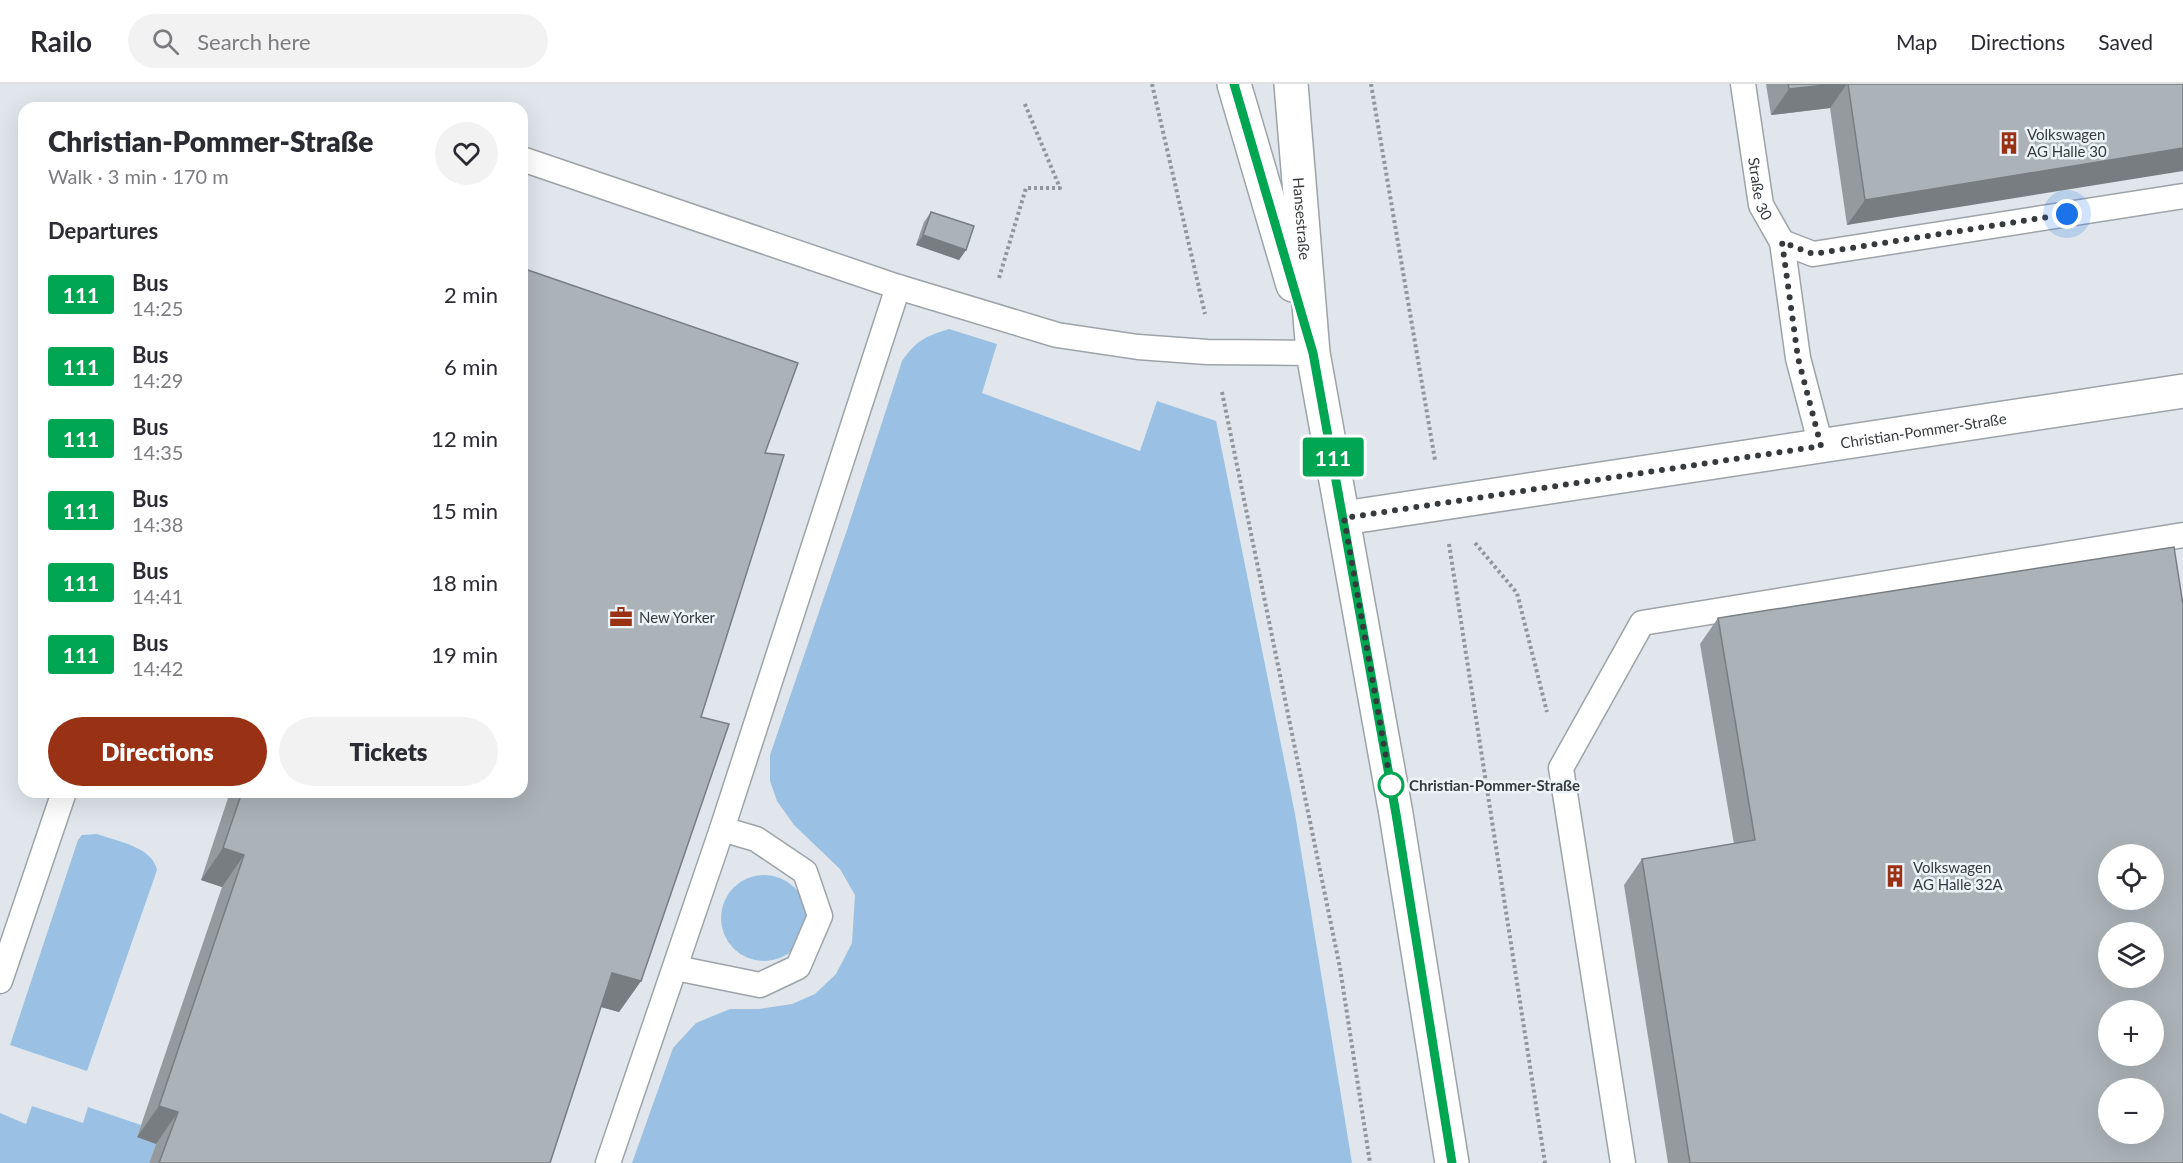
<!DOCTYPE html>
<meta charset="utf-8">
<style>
body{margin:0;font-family:Lato,sans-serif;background:#f2f2f3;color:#2b2b33;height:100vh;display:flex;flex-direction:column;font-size:22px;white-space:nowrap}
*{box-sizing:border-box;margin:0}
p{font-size:20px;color:#7c7c81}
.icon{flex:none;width:33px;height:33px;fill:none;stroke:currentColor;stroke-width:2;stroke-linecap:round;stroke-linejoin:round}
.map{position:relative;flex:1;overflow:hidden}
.side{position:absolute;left:18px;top:18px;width:510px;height:696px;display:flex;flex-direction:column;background:#fff;border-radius:18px;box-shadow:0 6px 24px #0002}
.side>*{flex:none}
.badge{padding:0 12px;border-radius:4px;font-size:21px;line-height:39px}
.controls{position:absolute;left:2098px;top:760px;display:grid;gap:12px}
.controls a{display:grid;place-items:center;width:66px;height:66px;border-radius:50%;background:#fff;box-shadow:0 6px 24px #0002;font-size:30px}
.you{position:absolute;width:30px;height:30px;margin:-15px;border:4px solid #fff;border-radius:50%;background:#1a73e8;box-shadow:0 0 0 9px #1a73e833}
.map>.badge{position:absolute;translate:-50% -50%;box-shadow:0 0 0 3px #fff}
h2{padding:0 30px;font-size:22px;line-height:54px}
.round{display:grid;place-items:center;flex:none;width:63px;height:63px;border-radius:32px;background:#f2f2f3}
.head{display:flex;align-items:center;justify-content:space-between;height:102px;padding:0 30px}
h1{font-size:28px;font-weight:800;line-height:45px}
.cta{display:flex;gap:12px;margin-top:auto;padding:12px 30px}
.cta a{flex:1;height:69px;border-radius:36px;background:#993114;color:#fff;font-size:24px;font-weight:800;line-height:69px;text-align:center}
.cta a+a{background:#f2f2f3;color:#2b2b33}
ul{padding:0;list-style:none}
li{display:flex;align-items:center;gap:18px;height:72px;padding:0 30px}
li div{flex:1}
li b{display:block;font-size:22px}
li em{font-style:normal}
li .badge{min-width:66px;font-weight:700;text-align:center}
header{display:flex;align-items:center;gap:36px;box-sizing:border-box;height:84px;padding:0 30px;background:#fff;border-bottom:2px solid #e1e1e2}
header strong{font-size:28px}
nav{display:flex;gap:33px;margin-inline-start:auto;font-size:21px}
.search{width:420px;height:54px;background:#f2f2f3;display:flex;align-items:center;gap:15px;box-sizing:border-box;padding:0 21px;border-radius:33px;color:#7c7c81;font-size:22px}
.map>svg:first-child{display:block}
.green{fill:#9ac0e3}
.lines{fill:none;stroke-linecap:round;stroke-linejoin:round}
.lane-casing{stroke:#9da3a8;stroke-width:27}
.street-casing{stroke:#9da3a8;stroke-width:36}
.secondary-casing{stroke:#9da3a8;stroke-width:36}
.path{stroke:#91969a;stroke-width:4;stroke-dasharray:3 3;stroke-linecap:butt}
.lane{stroke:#fff;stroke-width:24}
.street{stroke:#fff;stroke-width:33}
.secondary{stroke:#fff;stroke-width:33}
.wall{fill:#949a9e}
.shaded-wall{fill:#787d81}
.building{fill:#acb3b8;stroke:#787d81;stroke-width:1.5;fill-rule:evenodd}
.line-casing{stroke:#fff;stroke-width:14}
.line{stroke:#00a651;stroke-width:9}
.walk{stroke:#373a3c;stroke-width:6;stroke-dasharray:0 10.8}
.stop-dot{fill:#fff;stroke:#00a651;stroke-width:3}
.labels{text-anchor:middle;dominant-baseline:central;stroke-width:5;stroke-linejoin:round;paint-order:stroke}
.poi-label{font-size:15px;fill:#373a3c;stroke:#edf4f9;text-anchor:start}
.street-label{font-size:15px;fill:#373a3c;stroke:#edf4f9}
.stop-label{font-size:15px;font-weight:bold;fill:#373a3c;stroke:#edf4f9;text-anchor:start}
</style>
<header>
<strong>Railo</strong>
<div class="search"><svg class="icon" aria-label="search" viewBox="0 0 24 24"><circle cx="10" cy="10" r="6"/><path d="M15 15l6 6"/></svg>Search here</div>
<nav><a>Map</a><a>Directions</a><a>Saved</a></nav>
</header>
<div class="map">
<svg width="2183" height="1079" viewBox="0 0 2183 1079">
<rect width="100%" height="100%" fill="#e0e6ec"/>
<!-- green -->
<g class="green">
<path d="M949 245 997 260 982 309 1140 367 1157 317 1216 337 1295 730 1352 1079H632L673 964 696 939 730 925H759L792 920 815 910 836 890 852 859 855 811 840 785 794 741 777 717 770 697V671L848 443 902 277C917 256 924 253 949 245Z"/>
<path d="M97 750C116 757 153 763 157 786L87 987 10 961 78 756 82 751Z"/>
<circle cx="764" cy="834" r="43"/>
<path d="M32 1022 83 1039 88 1023 141 1041 137 1053 156 1060 149 1079H0V1029L26 1040Z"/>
</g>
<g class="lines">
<!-- lane casing -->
<g class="lane-casing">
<g id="lane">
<path id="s1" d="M1743 0 1761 121 1782 158 1813 170 2183 112"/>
<path d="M522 75 898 203 1057 251 1138 263 1207 268 1313 269"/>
<path d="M1782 158 1798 274 1821 362"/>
<path d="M676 884 760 901 798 883 820 832 805 788 756 755 722 745"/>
<path d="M0 897 64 708"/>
<path d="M608 1079 722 745 898 203"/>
<path d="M1623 1079 1561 684 1642 539 2183 451"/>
</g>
</g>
<!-- street casing -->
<g class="street-casing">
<g id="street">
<path id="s2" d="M1344 434 2183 307"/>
</g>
</g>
<!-- secondary casing -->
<g class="secondary-casing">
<g id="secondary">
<path d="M1234 0 1293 201"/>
<path id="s3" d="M1291 0 1313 269 1396 730 1452 1079"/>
</g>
</g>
<!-- path -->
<g class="path">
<path d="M1152 0 1205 230"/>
<path d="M1371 0 1435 376"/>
<path d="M999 194 1026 104H1060L1024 18"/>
<path d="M1222 308 1340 884 1370 1079"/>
<path d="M1475 459 1517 509 1547 628"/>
<path d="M1449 460 1545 1079"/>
</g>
<!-- lane -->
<use href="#lane" class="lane"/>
<!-- street -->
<use href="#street" class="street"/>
<!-- secondary -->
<use href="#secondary" class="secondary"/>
</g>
<!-- wall -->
<g class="wall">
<path d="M1766 0H2183L1847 141 1830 24 1771 31Z"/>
<path d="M931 128 966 166 959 176 916 161 924 138Z"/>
<path d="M765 369 701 633 641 897 619 928 601 923 550 1079H149L156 1060 137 1053 222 803 201 796 230 708H522Z"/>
<path d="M1718 534 2183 1079H1668L1624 801 1642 775 1734 760 1700 560Z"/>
</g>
<!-- shaded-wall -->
<g class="shaded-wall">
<path d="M1834 0H1847L1830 24 1771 31 1789 5Z"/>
<path d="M2183 64V87L1847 141 1865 116Z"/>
<path d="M923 151 966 166 959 176 916 161Z"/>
<path d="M223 764 244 771 222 803 201 796Z"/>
<path d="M612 889 641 897 619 928 590 920Z"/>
<path d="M159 1022 178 1028 156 1060 137 1053Z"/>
</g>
<!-- building -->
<g class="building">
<path d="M1788 0H1834L1789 5Z"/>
<path d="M1848 0H2183V64L1865 116Z"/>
<path d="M931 128 974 142 966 166 923 151Z"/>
<path d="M522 184 798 279 765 369 784 371 701 633 729 640 641 897 612 889 550 1079H159L178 1028 159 1022 244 771 223 764 242 708H522Z"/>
<path d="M2174 463 2183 521V1079H1690L1642 775 1755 756 1718 534ZM2109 771H2154V816H2109ZM2109 849H2154V894H2109ZM2109 927H2154V972H2109ZM2109 1005H2154V1050H2109Z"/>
</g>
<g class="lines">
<!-- line casing -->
<g class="line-casing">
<path id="line" d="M1234 0 1313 269 1396 730 1452 1079"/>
</g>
<!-- line -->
<use href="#line" class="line"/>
<!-- walk -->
<path class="walk" d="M1391 701 1392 707 1344 434 1821 362 1798 274 1782 158 1813 170 2067 130"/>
</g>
<!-- icons -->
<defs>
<g id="building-bare" transform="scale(1.8)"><path d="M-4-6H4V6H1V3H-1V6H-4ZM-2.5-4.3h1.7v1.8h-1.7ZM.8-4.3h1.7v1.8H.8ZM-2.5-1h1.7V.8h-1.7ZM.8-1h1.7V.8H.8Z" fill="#993114" stroke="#edf4f9" stroke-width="2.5" paint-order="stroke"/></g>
<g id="office-bare" transform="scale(1.8)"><path d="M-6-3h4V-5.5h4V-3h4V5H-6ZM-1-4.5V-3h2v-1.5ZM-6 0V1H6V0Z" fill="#993114" stroke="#edf4f9" stroke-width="2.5" paint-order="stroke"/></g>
</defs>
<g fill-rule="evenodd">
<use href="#building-bare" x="2009" y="59"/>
<use href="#office-bare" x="621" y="533"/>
<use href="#building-bare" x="1895" y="792"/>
</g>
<!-- markers -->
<circle class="stop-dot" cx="1391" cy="701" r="12"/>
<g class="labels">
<!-- poi labels -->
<g class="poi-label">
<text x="2027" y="50">Volkswagen<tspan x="2027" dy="17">AG Halle 30</tspan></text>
<text x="639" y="533">New Yorker</text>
<text x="1913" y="783">Volkswagen<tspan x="1913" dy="17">AG Halle 32A</tspan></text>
</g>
<!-- street labels -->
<g class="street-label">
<text stroke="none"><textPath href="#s1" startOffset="106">Straße 30</textPath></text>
<text stroke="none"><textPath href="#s3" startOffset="135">Hansestraße</textPath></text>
<text stroke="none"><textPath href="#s2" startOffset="586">Christian-Pommer-Straße</textPath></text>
</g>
<!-- stop labels -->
<g class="stop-label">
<text x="1409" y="701">Christian-Pommer-Straße</text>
</g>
</g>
</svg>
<div class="controls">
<a><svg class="icon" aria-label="locate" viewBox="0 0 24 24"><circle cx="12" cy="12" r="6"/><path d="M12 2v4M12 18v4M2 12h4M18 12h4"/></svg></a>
<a><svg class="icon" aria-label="layers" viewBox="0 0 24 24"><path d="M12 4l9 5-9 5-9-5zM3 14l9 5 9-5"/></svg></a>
<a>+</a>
<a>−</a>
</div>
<div class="you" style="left:2067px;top:130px"></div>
<b class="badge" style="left:1333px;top:373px;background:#00a651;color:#fff">111</b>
<section class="side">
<div class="head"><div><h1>Christian-Pommer-Straße</h1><p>Walk · 3 min · 170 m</p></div><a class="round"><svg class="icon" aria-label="heart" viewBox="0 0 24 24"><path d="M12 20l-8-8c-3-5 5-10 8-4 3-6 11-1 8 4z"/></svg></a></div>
<h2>Departures</h2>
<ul>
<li><span class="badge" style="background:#00a651;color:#fff">111</span><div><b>Bus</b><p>14:25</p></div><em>2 min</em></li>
<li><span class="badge" style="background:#00a651;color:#fff">111</span><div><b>Bus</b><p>14:29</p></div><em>6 min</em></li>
<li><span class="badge" style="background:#00a651;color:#fff">111</span><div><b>Bus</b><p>14:35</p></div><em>12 min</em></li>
<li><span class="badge" style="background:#00a651;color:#fff">111</span><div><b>Bus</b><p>14:38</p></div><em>15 min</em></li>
<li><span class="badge" style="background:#00a651;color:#fff">111</span><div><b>Bus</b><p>14:41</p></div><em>18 min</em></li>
<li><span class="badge" style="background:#00a651;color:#fff">111</span><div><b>Bus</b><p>14:42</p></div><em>19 min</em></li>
</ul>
<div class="cta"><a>Directions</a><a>Tickets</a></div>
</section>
</div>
